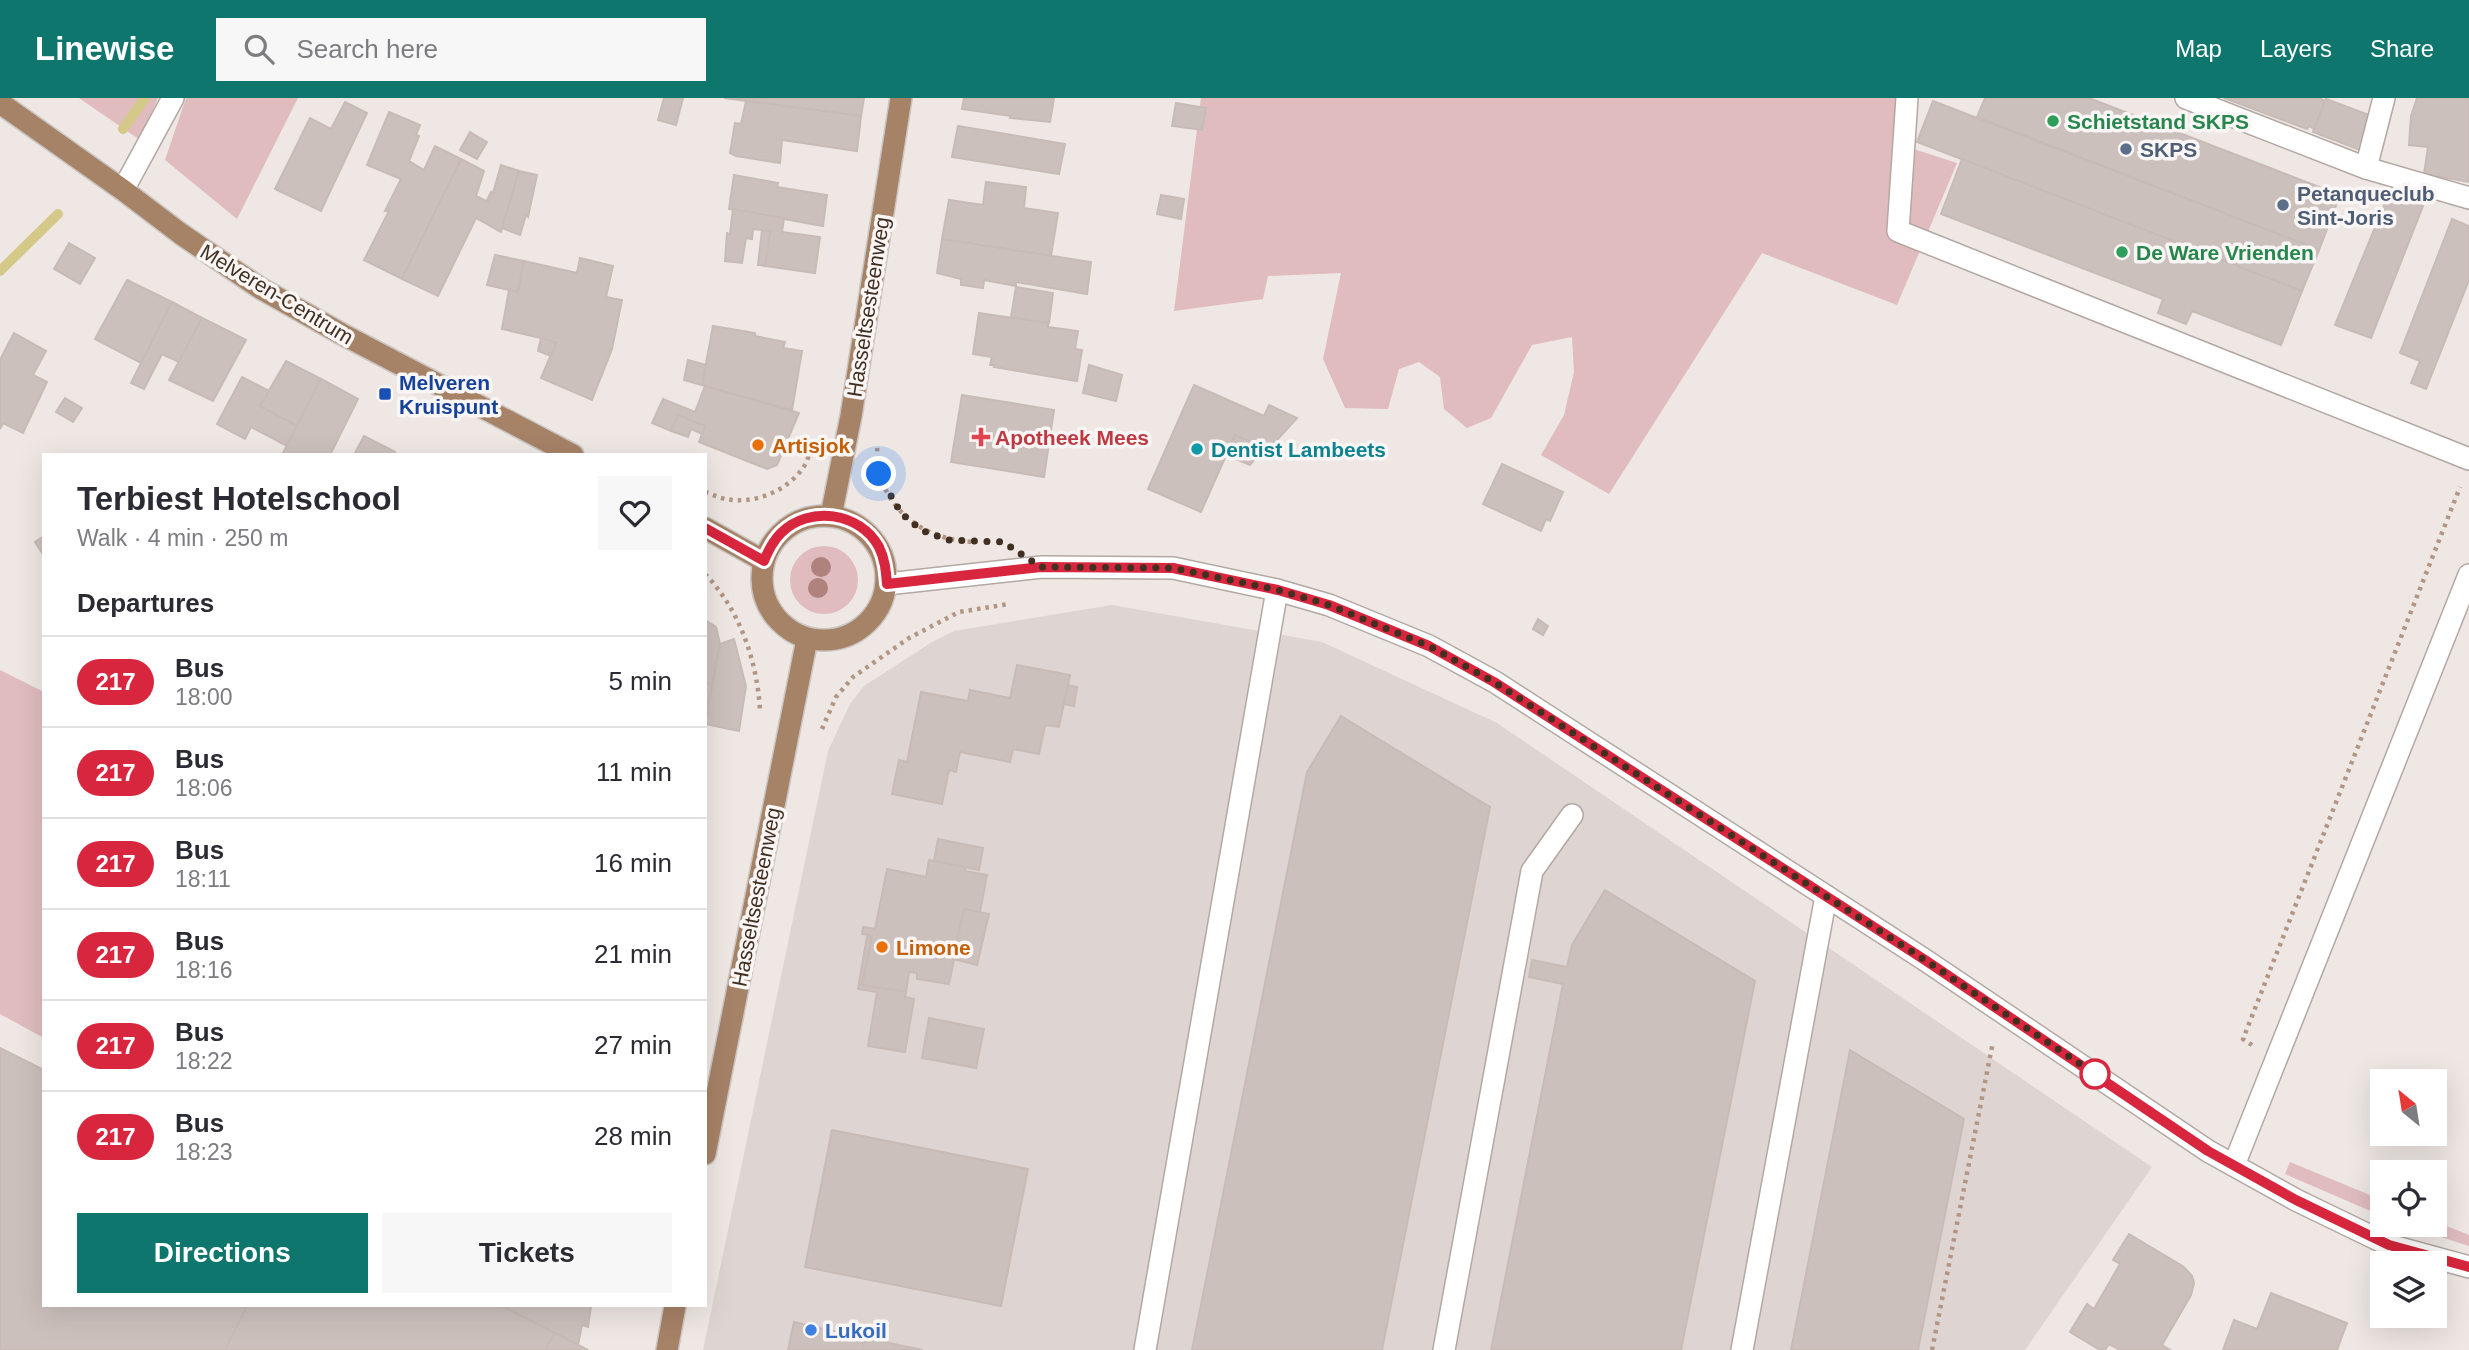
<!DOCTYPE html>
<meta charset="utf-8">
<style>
body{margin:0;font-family:Helvetica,sans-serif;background:#f7f7f7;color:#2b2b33;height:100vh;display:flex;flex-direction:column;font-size:26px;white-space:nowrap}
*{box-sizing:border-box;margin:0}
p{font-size:23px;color:#7c7c81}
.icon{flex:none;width:38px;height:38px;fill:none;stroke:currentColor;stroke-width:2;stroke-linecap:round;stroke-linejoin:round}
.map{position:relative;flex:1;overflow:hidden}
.details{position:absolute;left:42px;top:355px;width:665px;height:854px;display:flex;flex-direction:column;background:#fff;border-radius:0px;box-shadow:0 7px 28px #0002}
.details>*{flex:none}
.badge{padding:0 14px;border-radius:23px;font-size:24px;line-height:46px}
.needle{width:46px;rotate:330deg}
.fabs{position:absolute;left:2370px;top:971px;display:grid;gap:14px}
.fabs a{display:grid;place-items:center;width:77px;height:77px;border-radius:0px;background:#fff;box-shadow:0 7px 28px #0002;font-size:35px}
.you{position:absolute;width:35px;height:35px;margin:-18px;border:5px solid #fff;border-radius:50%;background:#1a73e8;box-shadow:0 0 0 10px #1a73e833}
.map>.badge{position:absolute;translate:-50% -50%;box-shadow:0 0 0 4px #fff}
h2{padding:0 35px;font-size:26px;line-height:63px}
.round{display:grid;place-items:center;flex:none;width:74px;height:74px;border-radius:0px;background:#f7f7f7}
.overview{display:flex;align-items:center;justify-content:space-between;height:119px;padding:0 35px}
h1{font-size:33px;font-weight:700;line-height:52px}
.cta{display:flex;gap:14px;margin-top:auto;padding:14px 35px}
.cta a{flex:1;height:80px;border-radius:0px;background:#0f766e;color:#fff;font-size:28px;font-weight:700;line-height:80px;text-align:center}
.cta a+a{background:#f7f7f7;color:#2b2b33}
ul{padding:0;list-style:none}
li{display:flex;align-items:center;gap:21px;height:91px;padding:0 35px;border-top:2px solid #e1e1e2}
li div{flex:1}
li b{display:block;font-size:26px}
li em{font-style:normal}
li .badge{min-width:77px;font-weight:700;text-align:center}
header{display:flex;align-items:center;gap:42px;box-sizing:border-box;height:98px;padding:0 35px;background:#0f766e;color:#fff}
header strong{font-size:33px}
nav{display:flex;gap:38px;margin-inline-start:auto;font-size:24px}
.search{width:490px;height:63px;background:#f7f7f7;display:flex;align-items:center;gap:18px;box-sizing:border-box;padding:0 24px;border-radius:0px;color:#7c7c81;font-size:26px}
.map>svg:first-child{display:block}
.built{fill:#ded5d2}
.green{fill:#e0bcbe}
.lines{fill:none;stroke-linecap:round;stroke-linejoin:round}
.stream{stroke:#d5c98a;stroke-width:10}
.building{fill:#ccc0bd;stroke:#c8bbb6;stroke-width:2}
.minor-casing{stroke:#b3a8a2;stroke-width:24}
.major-casing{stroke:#cac5c1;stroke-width:24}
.path{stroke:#b39583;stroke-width:4.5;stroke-dasharray:3.5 5;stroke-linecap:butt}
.minor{stroke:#fff;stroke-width:21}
.major{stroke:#a68267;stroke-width:21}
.tree{fill:#af827e}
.line-casing{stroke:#fff;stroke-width:16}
.line{stroke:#d7263d;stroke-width:10}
.walk{stroke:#412f22;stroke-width:7;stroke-dasharray:0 12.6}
.leisure-dot{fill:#2e9e5b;stroke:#faf6f5;stroke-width:2.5}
.service-dot{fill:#5c6f8a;stroke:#faf6f5;stroke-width:2.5}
.transit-dot{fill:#1a4fb4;stroke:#faf6f5;stroke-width:2.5}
.health-dot{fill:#e0444e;stroke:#faf6f5;stroke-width:2.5}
.food-dot{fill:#e8710a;stroke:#faf6f5;stroke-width:2.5}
.culture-dot{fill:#0f9aa8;stroke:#faf6f5;stroke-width:2.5}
.stop-dot{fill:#fff;stroke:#d7263d;stroke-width:3.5}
.shop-dot{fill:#3f7fe0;stroke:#faf6f5;stroke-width:2.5}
.labels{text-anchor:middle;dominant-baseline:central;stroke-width:7;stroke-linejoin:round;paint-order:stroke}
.leisure-label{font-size:21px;font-weight:bold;fill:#27864d;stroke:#faf6f5;text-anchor:start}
.service-label{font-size:21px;font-weight:bold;fill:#4e5e75;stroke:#faf6f5;text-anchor:start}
.street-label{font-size:21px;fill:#412f22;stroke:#faf6f5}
.transit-label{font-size:21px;font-weight:bold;fill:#164399;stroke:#faf6f5;text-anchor:start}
.health-label{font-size:21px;font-weight:bold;fill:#be3a42;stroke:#faf6f5;text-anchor:start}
.food-label{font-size:21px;font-weight:bold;fill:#c56008;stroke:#faf6f5;text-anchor:start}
.culture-label{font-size:21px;font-weight:bold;fill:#0d838f;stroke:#faf6f5;text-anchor:start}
.shop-label{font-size:21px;font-weight:bold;fill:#366cbe;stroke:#faf6f5;text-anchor:start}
</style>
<header>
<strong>Linewise</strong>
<div class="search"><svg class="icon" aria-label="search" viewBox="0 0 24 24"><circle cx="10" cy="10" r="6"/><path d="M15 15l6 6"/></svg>Search here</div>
<nav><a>Map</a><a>Layers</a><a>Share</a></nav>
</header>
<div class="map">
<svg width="2469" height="1252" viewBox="0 0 2469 1252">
<rect width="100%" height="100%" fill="#eee7e4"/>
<!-- built -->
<path class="built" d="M1112 507 1322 544 1497 625 2152 1069 2025 1252H703L828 653 850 606 864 588 932 544 954 533Z"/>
<!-- green -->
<g class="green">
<path d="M79 0H158L140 42Z"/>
<path d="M186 0H298L237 121 165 62Z"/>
<path d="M1201 0H1896L1895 45 1957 65 1897 207 1762 155 1609 396 1541 357 1564 317 1574 274 1572 239 1532 247 1491 320 1467 330 1444 311 1440 279 1419 264 1399 271 1388 311 1345 310 1323 261 1341 175 1268 178 1263 201 1174 213Z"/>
<circle cx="824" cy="482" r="34"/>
<path d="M0 572 44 594V940L0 916Z"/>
<path d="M2290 1064 2382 1102V1118L2285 1076Z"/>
<path d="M2434 1123 2469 1137V1148L2403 1127H2434Z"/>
</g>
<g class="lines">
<!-- stream -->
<g class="stream">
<path d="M123 31 145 0"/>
<path d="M0 173 58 116"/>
</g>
</g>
<!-- building -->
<g class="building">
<path d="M664 0H683L676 27 658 22Z"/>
<path d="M724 0H864L861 18Z"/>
<path d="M964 0H1054L1050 24 1010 20 1011 18 962 11Z"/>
<path d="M1985 0H2089L2340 97 2319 152 1977 19Z"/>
<path d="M2224 0H2319L2325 3 2314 31 2309 28 2307 31Z"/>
<path d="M2417 0H2469V84L2424 76 2428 49 2409 47 2411 18Z"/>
<path d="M2326 1 2372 18 2360 52 2313 34Z"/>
<path d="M746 3 861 18 857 53 782 42 780 65 736 58 730 55 735 25 741 26Z"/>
<path d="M1933 3 2319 152 2302 193 1917 44Z"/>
<path d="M345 4 367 15 321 113 275 91 310 20 331 31Z"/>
<path d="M1176 5 1206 10 1202 32 1172 28Z"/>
<path d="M389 14 420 27 416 37 419 38 409 63 424 72 435 48 461 61 402 181 364 162 389 113H385L401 81 367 67Z"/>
<path d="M958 28 1065 46 1059 76 952 59Z"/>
<path d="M470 34 487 44 477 61 460 52Z"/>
<path d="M461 61 484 73 476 98 490 105 487 102 491 94 493 95 501 67 519 73 501 134 476 120 438 198 402 181Z"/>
<path d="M1962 61 2302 193 2281 247 2192 213 2186 226 2158 215 2163 201 1941 116Z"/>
<path d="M519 73 537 77 528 119 526 117 520 137 502 130Z"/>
<path d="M734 77 778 85 777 89 827 97 823 128 729 111Z"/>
<path d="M986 84 1026 89 1024 110 1058 115 1051 158 942 141 949 102 983 107Z"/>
<path d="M2389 95 2423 108 2371 240 2335 227Z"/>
<path d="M1161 97 1184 101 1181 121 1157 116Z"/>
<path d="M733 111 784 120 782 134 820 139 815 175 765 168 770 133 753 131 752 141 746 140 742 165 725 163 727 135 730 136Z"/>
<path d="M2452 121 2469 128V182L2426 291 2411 285 2420 263 2400 255Z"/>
<path d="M762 132 770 133 765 168 758 167Z"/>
<path d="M942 141 1091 164 1087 196 1016 184V188L984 182 983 190 961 187V181L937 175Z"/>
<path d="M69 145 95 160 80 186 54 171Z"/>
<path d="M495 157 524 163 518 194 487 187Z"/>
<path d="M580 160 613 168 606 199 622 202 612 251 592 302 541 280 556 245 541 240 502 231 509 192 518 194 524 163 577 175Z"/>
<path d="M127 182 172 204 141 265 95 241Z"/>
<path d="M1016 189 1053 195 1049 225 1011 219Z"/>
<path d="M172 204 202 220 179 264 162 256 144 291 131 285Z"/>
<path d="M979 215 1048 225V229L1078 233 1075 251 1082 252 1077 283 994 269 995 267H990L992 259 973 256Z"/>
<path d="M202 220 246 242 213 303 169 282Z"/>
<path d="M713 228 755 235V238L785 244 783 250 802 253 792 312 702 287Z"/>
<path d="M14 235 46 253 33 277 47 284 23 335 3 325 0 331V262Z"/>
<path d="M541 240 556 245 551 258 538 253Z"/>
<path d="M688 262 706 267 702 287 684 282Z"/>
<path d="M286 263 321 281 297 328 260 308Z"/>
<path d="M1089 267 1122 277 1116 303 1083 295Z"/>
<path d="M242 279 269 293 260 308 297 328 287 348 251 329 245 341 217 326Z"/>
<path d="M321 281 358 301 330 357H282Z"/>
<path d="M1194 287 1264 318 1269 307 1297 320 1268 352 1235 337 1201 414 1148 391Z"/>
<path d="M705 288 799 315 777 367 767 371 699 344 705 328 678 317 671 333 652 325 663 301 695 314Z"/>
<path d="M962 297 1054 312 1044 379 951 364Z"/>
<path d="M65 300 82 310 73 324 56 314Z"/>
<path d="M678 317 705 328 702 336 691 331 688 339 671 333Z"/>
<path d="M1235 337 1264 350 1250 367 1226 357Z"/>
<path d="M364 338 395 354 393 357H354Z"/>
<path d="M1502 366 1563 394 1550 423 1546 421 1541 433 1483 406Z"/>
<path d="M44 438V458L35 444Z"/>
<path d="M1538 521 1548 528 1543 537 1533 531Z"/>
<path d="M705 522 716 529 720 546 712 586 705 585Z"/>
<path d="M734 541 746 588 739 633 705 626 720 546Z"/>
<path d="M1017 567 1070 577 1059 629 1045 627 1039 656 1013 651 1010 664 960 654 956 674 949 672 942 706 892 696 899 662 907 664 921 594 968 603 970 592 1010 600Z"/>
<path d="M705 585 712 586 705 624Z"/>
<path d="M1068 587 1077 589 1074 608 1064 606Z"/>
<path d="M1341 618 1490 709 1382 1252H1192L1307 674Z"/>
<path d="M938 741 983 750 979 772 934 763Z"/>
<path d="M929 762 966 769 965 773 987 777 980 814 964 811 949 886 917 881V875L909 874 906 894 862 887 872 838 862 836 863 829 875 831 887 771 926 779Z"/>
<path d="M1605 792 1755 883 1681 1252H1491L1563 886 1529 879 1532 862 1567 869 1572 847Z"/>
<path d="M964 811 989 816 977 867 953 861Z"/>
<path d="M867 838H872L862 887 906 894 905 899 914 901 905 954 868 948 877 894 858 891Z"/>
<path d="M929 920 984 931 976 970 922 960Z"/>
<path d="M0 950 44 972V1208H247L225 1252H0Z"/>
<path d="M1850 952 1964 1021 1918 1252H1791Z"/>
<path d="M832 1032 1028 1071 1001 1208 805 1169Z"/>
<path d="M2129 1136 2184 1169 2192 1178 2194 1185 2191 1197 2162 1247 2170 1252H2120L2109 1246 2105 1252H2100L2070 1234 2087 1206 2094 1211 2120 1166 2113 1162Z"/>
<path d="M2271 1195 2347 1225 2337 1252H2223L2234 1222 2257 1231Z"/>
<path d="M247 1208H502L555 1235 545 1252H225Z"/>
<path d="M502 1208H591L588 1229 582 1227 578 1247Z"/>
<path d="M794 1224 864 1240 862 1252H788Z"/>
<path d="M555 1235 578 1247 588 1252H545Z"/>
<path d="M864 1240 923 1252H862Z"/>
</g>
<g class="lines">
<!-- minor casing -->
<g class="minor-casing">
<g id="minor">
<path d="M1907 0 1898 133 2469 361"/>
<path d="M2186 0 2366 70 2469 100"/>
<path d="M2366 70 2384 0"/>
<path d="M123 92 173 0"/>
<path d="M887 486 1042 469 1173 470 1277 492 1329 507 1429 548 1495 584 1925 862 2208 1053 2296 1102 2389 1147 2469 1169"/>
<path d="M2234 1067 2469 477"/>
<path d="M1145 1252 1277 492"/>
<path d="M1444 1252 1532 773 1572 717"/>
<path d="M1742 1252 1826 798"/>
</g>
</g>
<!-- major casing -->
<g class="major-casing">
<g id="major">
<path d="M0 5 123 92 181 136 260 190 340 235 573 357"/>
<circle cx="824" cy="480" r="62"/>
<path d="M831 418 851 318 901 0"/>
<path d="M705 430 764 463"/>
<path d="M705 1056 807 541"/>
<path d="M667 1252 675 1208"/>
</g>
</g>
<!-- path -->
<g class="path">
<path d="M877 350C878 359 877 369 880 378 894 421 931 442 974 444"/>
<path d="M705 394C712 396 719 400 726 401 755 407 791 392 806 365 809 359 810 351 812 344"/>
<path d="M705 476C740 512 757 563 760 612"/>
<path d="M822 631 836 599 853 579 909 540 959 514 1009 506"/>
<path d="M2252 947 2243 941 2460 389"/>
<path d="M1932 1252 1993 944"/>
</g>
<!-- minor -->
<use href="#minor" class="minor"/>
<!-- major -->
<use href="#major" class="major"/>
</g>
<!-- trees -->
<g class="tree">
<circle cx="821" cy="469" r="10"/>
<circle cx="818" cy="490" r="10"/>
</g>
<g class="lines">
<!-- line casing -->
<g class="line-casing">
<path id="line" d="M705 430 764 463C768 453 772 444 781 435 809 407 860 414 879 449 885 461 886 474 887 486L1041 469 1173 470 1278 492 1329 507 1429 548 1494 584 1925 862 2208 1053 2296 1102 2389 1147 2469 1169"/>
</g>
<!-- line -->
<use href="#line" class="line"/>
<!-- walk -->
<path class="walk" d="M879 376 896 407 908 422 926 434 948 442 1003 444 1041 469 1173 470 1278 492 1329 507 1429 548 1494 584 1925 862 2095 976"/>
</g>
<!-- markers -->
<g class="leisure-dot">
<circle cx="2053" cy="23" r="7"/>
<circle cx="2122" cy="154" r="7"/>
</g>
<g class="service-dot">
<circle cx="2126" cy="51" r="7"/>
<circle cx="2283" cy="107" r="7"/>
</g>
<rect class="transit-dot" x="378" y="289" width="14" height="14" rx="3.5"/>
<path class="health-dot" d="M977.5 328.5h7v7h7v7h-7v7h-7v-7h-7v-7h7z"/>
<g class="food-dot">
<circle cx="758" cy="347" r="7"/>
<circle cx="882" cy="849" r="7"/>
</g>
<circle class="culture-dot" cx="1197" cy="351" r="7"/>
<circle class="stop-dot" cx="2095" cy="976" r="14"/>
<circle class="shop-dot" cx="811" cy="1232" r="7"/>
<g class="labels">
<!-- leisure labels -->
<g class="leisure-label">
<text x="2067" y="23">Schietstand SKPS</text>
<text x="2136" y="154">De Ware Vrienden</text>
</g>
<!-- service labels -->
<g class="service-label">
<text x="2140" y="51">SKPS</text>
<text x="2297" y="95">Petanqueclub<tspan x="2297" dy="24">Sint-Joris</tspan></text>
</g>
<!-- street labels -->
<g class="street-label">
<text transform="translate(277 196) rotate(31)">Melveren-Centrum</text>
<text transform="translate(868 209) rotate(-81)">Hasseltsesteenweg</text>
<text transform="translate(756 799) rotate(-79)">Hasseltsesteenweg</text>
</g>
<!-- transit labels -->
<g class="transit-label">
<text x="399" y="284">Melveren<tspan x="399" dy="24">Kruispunt</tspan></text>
</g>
<!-- health labels -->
<g class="health-label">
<text x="995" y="339">Apotheek Mees</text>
</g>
<!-- food labels -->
<g class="food-label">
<text x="772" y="347">Artisjok</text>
<text x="896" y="849">Limone</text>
</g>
<!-- culture labels -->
<g class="culture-label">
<text x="1211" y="351">Dentist Lambeets</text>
</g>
<!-- shop labels -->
<g class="shop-label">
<text x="825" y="1232">Lukoil</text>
</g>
</g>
</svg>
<div class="fabs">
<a><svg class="needle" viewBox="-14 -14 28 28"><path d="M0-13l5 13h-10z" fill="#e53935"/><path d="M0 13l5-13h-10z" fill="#7c7c81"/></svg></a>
<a><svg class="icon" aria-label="locate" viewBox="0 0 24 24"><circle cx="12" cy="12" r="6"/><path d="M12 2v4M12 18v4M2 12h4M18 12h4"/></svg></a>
<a><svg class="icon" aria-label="layers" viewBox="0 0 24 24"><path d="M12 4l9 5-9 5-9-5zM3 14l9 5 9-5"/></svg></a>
</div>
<div class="you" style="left:879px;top:376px"></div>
<section class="details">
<div class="overview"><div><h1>Terbiest Hotelschool</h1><p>Walk · 4 min · 250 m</p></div><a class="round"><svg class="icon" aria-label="heart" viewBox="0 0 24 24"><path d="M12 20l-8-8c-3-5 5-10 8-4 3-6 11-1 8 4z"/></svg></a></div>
<h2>Departures</h2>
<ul>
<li><span class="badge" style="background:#d7263d;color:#fff">217</span><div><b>Bus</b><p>18:00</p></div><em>5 min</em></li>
<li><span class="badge" style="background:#d7263d;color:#fff">217</span><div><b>Bus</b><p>18:06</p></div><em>11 min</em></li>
<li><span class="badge" style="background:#d7263d;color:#fff">217</span><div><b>Bus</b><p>18:11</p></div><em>16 min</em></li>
<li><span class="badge" style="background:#d7263d;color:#fff">217</span><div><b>Bus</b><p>18:16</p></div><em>21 min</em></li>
<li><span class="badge" style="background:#d7263d;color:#fff">217</span><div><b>Bus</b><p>18:22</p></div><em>27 min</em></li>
<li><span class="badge" style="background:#d7263d;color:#fff">217</span><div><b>Bus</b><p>18:23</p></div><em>28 min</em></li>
</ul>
<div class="cta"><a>Directions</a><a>Tickets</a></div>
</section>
</div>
